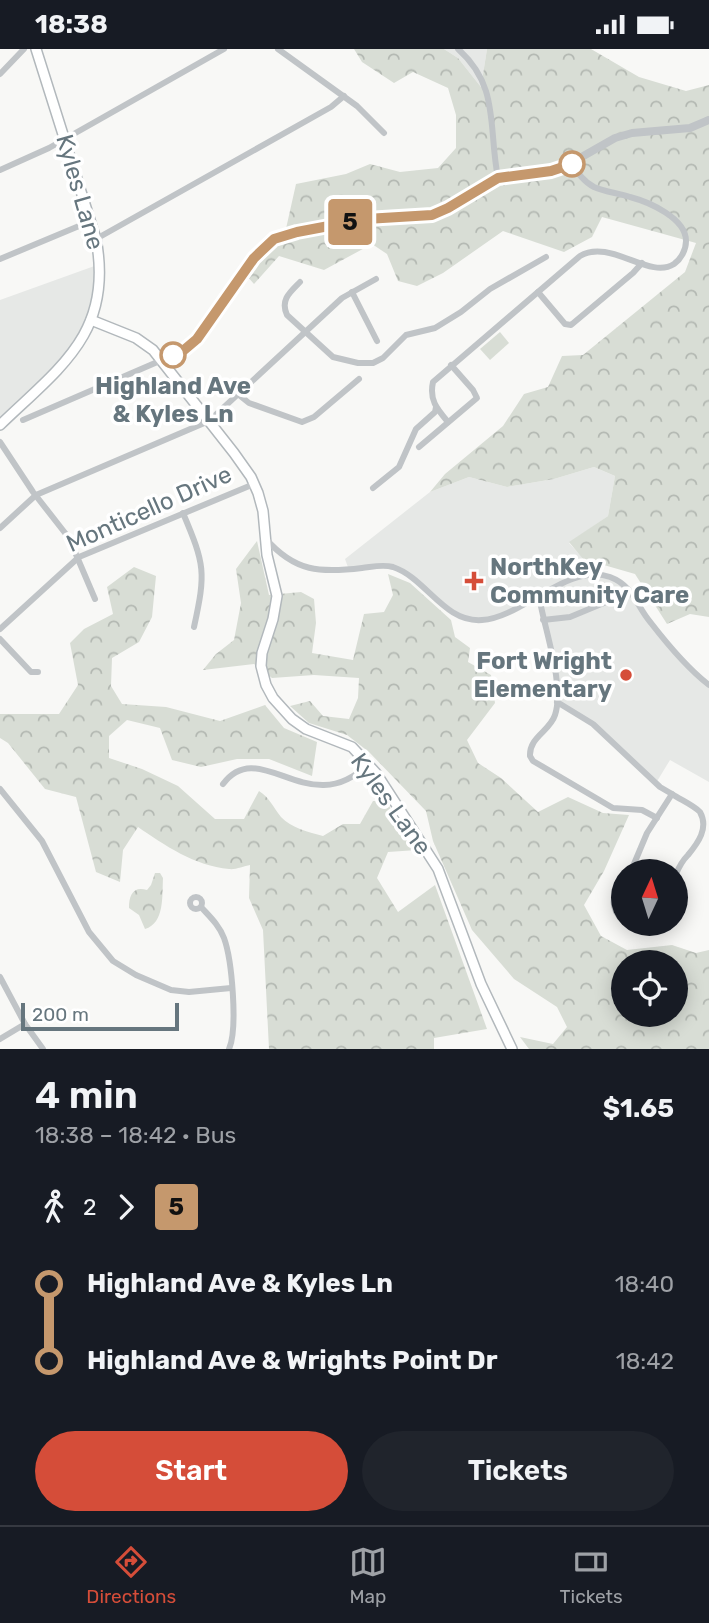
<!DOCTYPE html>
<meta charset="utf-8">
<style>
body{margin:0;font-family:Rubik,sans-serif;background:#20242c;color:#f1f3f6;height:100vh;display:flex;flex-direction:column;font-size:26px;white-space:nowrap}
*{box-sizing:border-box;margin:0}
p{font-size:23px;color:#9ea1a6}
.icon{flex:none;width:38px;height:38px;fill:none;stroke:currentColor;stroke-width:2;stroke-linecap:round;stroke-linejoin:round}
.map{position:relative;height:1000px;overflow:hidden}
.side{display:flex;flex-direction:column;background:#171b24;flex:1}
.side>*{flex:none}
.badge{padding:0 14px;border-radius:5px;font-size:24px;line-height:46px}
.needle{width:46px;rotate:4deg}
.buttons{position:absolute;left:611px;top:810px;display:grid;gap:14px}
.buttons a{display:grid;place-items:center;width:77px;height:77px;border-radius:50%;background:#171b24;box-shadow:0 4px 18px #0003;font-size:35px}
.scale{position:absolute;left:21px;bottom:18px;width:158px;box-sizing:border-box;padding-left:7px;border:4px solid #66767e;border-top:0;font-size:19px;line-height:24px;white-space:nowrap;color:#66767e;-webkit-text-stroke:5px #fff;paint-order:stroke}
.map>.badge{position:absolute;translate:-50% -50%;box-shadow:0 0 0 4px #fff}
.legs{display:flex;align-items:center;gap:10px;height:77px;padding:0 35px;font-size:23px}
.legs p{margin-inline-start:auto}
.headline{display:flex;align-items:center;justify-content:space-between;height:119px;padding:0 35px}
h1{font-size:38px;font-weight:600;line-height:52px}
.primary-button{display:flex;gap:14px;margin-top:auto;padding:14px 35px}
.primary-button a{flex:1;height:80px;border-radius:42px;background:#d54d39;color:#fff;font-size:28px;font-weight:600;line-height:80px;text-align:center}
.primary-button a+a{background:#20242c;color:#f1f3f6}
ul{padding:0 35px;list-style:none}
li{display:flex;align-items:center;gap:24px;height:77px;font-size:26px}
li i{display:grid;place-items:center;width:10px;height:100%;margin:0 9px;background:currentColor}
li i::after{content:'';width:18px;height:18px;margin:-9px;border:5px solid;border-radius:50%;background:#171b24}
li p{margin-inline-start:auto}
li:first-child i{background:linear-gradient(#0000 50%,currentColor 0)}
li:last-child i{background:linear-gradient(currentColor 50%,#0000 0)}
.status{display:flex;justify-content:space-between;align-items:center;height:49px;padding:0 35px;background:#171b24;direction:ltr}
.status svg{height:19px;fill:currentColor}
.tabs{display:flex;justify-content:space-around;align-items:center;height:98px;border-top:2px solid #363941;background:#171b24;font-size:19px;color:#9ea1a6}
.tabs a{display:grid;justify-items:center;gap:4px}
.tabs .active{color:#d54d39}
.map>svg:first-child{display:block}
.built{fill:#e6e8e6}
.forest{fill:url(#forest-crowns);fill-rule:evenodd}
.pitch{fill:#d8ddd5}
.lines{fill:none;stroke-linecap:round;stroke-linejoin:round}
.secondary-casing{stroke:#b2b8bc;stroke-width:12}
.minor{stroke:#c0c4c7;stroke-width:6}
.tertiary{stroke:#c0c4c7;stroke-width:8}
.secondary{stroke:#fff;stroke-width:9}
.line-1-casing{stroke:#fff;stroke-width:16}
.line-1{stroke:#c5986d;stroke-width:10}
.stop-1-dot{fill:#fff;stroke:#c5986d;stroke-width:3.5}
.poi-dot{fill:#d54d39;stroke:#fff;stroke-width:2.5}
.labels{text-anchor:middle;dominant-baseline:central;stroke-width:7;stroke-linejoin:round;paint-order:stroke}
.street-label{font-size:24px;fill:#66767e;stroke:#fff}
.stop-label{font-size:24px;font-weight:bold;fill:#66767e;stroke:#fff}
.poi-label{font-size:24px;font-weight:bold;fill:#66767e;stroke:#fff;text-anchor:start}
</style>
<div class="status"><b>18:38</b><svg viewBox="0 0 49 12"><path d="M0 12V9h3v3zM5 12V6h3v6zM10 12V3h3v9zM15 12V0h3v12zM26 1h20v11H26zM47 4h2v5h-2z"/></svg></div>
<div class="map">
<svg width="709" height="1000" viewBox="0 0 709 1000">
<defs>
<pattern id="forest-crowns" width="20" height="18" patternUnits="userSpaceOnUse" patternTransform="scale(1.75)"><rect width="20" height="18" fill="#d8ddd5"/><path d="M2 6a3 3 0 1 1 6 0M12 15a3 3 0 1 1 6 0" fill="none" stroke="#b3b8b2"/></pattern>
</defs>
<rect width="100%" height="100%" fill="#f8f8f6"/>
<!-- built -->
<g class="built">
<path d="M444 0H487L481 38 458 9Z"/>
<path d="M100 215V228L81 293 0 376V251Z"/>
<path d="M594 418 615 427 608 467 569 494 581 507 592 526 622 534 649 572 709 636V733L670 711 656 734 611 691 560 654 538 547 490 570 464 569 411 528 384 516 349 521 345 510 430 443 469 428 507 438 554 430Z"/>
</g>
<!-- forest -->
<g class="forest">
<path d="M354 0H444L458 9 481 38 487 0H591L639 28 686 42 709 36V568L690 565 667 575 635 525 583 510 569 493 608 467 615 427 594 418 554 430 507 438 469 428 430 443 445 425 503 377 524 345 548 338 562 307 583 306 685 223 696 194 602 168 592 188 564 203 503 182 443 224 417 237 398 232 387 205 372 195 324 221 279 207 254 235 247 227 265 205 283 193 296 135 346 125 370 115 400 123 438 119 456 99V66L448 39 413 23 394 34 362 13Z"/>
<path d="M257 492 269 546 301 543 314 550 316 574 312 604 353 611 364 565 384 563 393 546 388 525 410 534 451 571 455 588 470 599 468 613 491 626 495 654 467 691 478 714 501 729 538 763 568 748 603 764 629 766 604 822 584 856 601 887 627 901 672 896 696 904 709 901V1000H529L520 988 553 995 567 978 557 958 514 930 472 881 433 792 426 762 369 703 347 686 309 674 290 657 310 652 323 667 349 670 358 649 359 629 314 626 272 629 254 615 203 621 216 605 234 591 241 554 236 520ZM623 914H676V966H623Z"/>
<path d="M134 518 156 527 152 568 139 593 112 609 111 637 122 655 166 658 220 672 265 656 284 679 317 693 312 727 269 710H237L201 718 172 711 160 679 127 671 109 687V709L142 720 178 737 215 770H244L259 742C270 749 273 758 281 768 291 779 309 783 323 787L343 775H360L373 752H386L417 801 388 803 377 829 398 863 435 836 487 980 434 989V1000H269L263 881 249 849 250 816C244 817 235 821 229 820 195 817 164 796 138 778L123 801 120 833 96 823 76 748 45 740 8 694 0 689V665H59L78 636 70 594 84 580 113 565 107 538Z"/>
<path d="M155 824H160L163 829C162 846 165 874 145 880L139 866 129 859C129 846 133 837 147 841L151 836Z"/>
</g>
<!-- pitch -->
<path class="pitch" d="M500 283 509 294 490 311 480 300Z"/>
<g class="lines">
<!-- secondary casing -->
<g class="secondary-casing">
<g id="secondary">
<path d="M91 271 136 289 153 301 234 404 251 428 258 444 263 462 267 506 277 547 273 570 262 604 261 617 266 636 273 649 292 670 306 680 352 698 376 724 438 820 481 935 512 1000"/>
<path d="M0 376C59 319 114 284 96 190L36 0"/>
</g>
</g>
<!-- minor -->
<g class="minor">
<path d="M278 0 357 57 384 84"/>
<path d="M458 0C500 37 488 79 498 129"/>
<path d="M0 25 24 0"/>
<path d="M0 121 49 99 224 0"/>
<path d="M96 190 331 58 344 47"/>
<path d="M0 210 91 172"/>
<path d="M300 233C290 243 280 251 287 266L333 308 358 314H373L383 309 406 286 435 279 461 263 490 240 546 208"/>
<path d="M352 243 377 292"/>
<path d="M538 243 565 275 571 276 633 224 642 214"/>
<path d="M239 346 249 354 302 373 314 368 359 330"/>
<path d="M23 371 162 311"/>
<path d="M448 373C437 360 429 351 433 333L580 207C610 189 649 231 674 215 681 210 686 201 686 192 686 169 649 153 630 148 618 144 605 143 594 138 584 133 578 124 572 115"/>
<path d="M0 393 33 443 69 489 95 550"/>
<path d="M419 398 477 349 473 341 451 316"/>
<path d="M373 439 399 418 416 380 435 363 436 358"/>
<path d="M183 464C205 516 206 523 194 578"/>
<path d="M0 479 36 446 209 372 342 249 376 230"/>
<path d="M266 490C295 523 320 524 362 519 372 518 382 515 393 518 426 529 444 574 482 571 522 569 568 513 610 528 634 537 636 557 651 574 668 596 687 619 709 636"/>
<path d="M539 547C544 579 565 636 555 666 550 682 529 688 530 707L533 712 613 759 642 761 657 769"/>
<path d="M543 571 570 568 611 551"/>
<path d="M0 580 79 508 254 435"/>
<path d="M0 590 31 623H38"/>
<path d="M557 653 593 675 660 738 672 745"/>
<path d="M223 735C260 685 310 775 369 714"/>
<path d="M0 740 42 792 89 883 113 912 136 926 171 941 189 943 231 939"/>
<path d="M631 822 647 784 672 745C681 751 693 756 700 763 709 779 698 794 688 806 683 811 679 818 676 825"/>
<path d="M623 832C611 846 610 859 623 872"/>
<circle cx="196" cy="854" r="6"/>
<path d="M201 858C210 868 219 876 224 889 232 911 238 980 229 1000"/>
<path d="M627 875 643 880 656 875"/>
<path d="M0 928 25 975 43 1000"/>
<path d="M0 990 25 975"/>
</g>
<!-- tertiary -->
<path class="tertiary" d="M162 311 184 301 194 292 260 201 281 187 366 170 432 166 448 159 498 129 564 118 615 89 632 84 690 79 709 71"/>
<!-- secondary -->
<use href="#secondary" class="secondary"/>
</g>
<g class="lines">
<!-- line-1 casing -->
<g class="line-1-casing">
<path id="line-1" d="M173 306 184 301 197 290 254 209 274 190 297 183 366 170 432 166 448 159 498 129 551 122 572 115"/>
</g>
<!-- line-1 -->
<use href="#line-1" class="line-1"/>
</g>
<!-- markers -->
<g class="stop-1-dot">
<circle cx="572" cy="115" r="12"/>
<circle cx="173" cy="306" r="12"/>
</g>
<g class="poi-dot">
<path d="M470.5 521.5h7v7h7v7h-7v7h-7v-7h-7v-7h7z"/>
<circle cx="626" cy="626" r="7"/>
</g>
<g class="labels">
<!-- street labels -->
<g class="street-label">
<text transform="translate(80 143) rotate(74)">Kyles Lane</text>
<text transform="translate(149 460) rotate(-24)">Monticello Drive</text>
<text transform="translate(391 755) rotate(54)">Kyles Lane</text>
</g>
<!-- stop labels -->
<g class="stop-label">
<text x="173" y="337">Highland Ave<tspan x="173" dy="28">&amp; Kyles Ln</tspan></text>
</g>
<!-- poi labels -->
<g class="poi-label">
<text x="490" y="518">NorthKey<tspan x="490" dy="28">Community Care</tspan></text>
<text x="612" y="612" text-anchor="end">Fort Wright<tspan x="612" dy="28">Elementary</tspan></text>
</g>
</g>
</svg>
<div class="buttons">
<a><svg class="needle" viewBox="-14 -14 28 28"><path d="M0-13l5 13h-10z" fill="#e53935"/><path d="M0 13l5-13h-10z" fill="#9ea1a6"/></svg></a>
<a><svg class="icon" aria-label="locate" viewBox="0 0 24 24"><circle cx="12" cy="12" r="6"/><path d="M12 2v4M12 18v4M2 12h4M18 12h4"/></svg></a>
</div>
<div class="scale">200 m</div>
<b class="badge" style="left:350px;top:173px;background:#c5986d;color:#111">5</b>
</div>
<section class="side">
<div class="headline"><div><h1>4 min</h1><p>18:38 – 18:42 · Bus</p></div><b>$1.65</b></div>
<div class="legs"><svg class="icon" aria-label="walk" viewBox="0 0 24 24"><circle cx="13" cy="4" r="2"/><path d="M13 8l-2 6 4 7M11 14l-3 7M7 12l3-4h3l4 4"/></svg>2<svg class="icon" aria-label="forward" viewBox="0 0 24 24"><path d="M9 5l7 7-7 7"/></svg><b class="badge" style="background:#c5986d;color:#111">5</b></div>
<ul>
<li><i style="color:#c5986d"></i><b>Highland Ave &amp; Kyles Ln</b><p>18:40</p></li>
<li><i style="color:#c5986d"></i><b>Highland Ave &amp; Wrights Point Dr</b><p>18:42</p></li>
</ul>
<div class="primary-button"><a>Start</a><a>Tickets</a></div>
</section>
<nav class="tabs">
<a class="active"><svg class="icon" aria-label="directions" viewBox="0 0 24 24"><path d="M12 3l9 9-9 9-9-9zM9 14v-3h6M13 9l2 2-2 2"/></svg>Directions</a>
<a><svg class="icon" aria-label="map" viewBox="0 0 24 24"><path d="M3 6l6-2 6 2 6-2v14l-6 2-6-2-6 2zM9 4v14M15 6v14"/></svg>Map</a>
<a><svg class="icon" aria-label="tickets" viewBox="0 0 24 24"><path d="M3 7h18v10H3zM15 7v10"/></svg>Tickets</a>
</nav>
